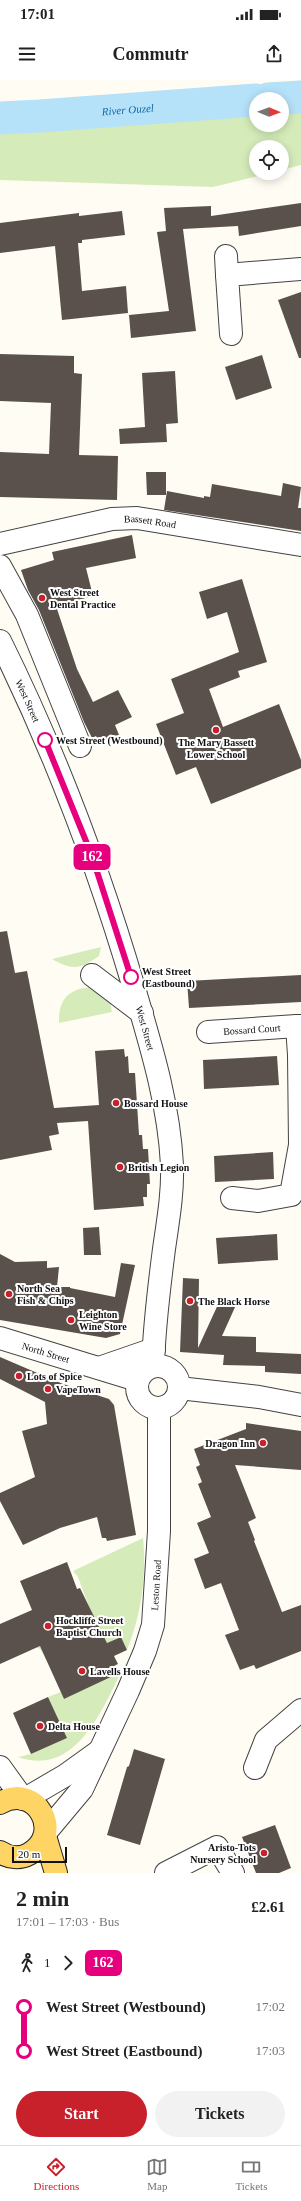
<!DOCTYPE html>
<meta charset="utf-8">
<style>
body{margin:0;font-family:"Times New Roman",serif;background:#f2f2f2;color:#222;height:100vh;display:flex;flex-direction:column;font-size:15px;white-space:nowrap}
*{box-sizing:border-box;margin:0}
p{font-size:13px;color:#767676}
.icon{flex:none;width:22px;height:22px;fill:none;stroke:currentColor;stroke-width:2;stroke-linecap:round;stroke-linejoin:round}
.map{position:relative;height:1793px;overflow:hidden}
.side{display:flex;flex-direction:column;background:#fff;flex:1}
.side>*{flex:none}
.badge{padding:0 8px;border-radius:6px;font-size:14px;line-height:26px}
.needle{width:26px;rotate:91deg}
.fabs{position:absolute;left:249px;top:12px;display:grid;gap:8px}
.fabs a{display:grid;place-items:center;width:40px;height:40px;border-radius:50%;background:#fff;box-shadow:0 2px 10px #0003;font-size:20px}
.scale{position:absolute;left:12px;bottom:10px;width:55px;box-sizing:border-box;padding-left:4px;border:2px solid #101010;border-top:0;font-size:11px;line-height:14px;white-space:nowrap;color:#101010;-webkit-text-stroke:3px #fff;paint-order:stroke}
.map>.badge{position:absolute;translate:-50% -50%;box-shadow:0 0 0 2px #fff}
.legs{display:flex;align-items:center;gap:6px;height:44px;padding:0 16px;font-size:13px}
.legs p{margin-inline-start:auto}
.overview{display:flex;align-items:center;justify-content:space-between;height:68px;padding:0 16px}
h1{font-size:22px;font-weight:700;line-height:30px}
.primary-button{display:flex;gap:8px;margin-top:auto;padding:8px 16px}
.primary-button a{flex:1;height:46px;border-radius:24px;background:#c8212c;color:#fff;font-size:16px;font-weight:700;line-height:46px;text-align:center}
.primary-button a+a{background:#f2f2f2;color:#222}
ul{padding:0 16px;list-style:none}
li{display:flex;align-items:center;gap:14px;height:44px;font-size:15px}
li i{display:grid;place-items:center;width:6px;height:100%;margin:0 5px;background:currentColor}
li i::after{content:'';width:10px;height:10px;margin:-5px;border:3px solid;border-radius:50%;background:#fff}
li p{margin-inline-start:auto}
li:first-child i{background:linear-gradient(#0000 50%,currentColor 0)}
li:last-child i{background:linear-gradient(currentColor 50%,#0000 0)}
.status{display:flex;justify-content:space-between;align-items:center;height:28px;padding:0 20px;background:#fff;direction:ltr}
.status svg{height:11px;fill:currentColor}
header{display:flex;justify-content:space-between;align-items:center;height:52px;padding:0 16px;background:#fff;font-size:18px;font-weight:700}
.dock{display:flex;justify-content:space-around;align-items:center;height:56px;border-top:1px solid #e0e0e0;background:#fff;font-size:11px;color:#767676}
.dock a{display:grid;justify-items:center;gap:2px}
.dock .current{color:#c8212c}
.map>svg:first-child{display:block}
.green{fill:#d5ecba}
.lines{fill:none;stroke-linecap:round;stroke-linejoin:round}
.river{stroke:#b5e1f9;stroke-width:33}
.building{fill:#5a514c}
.minor-casing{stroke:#434343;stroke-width:24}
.tertiary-casing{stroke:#434343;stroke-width:24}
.primary-casing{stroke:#212121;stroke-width:24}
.minor{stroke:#fff;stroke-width:22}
.tertiary{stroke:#fff;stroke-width:22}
.primary{stroke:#fed565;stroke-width:22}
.line-1-casing{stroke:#fff;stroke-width:9}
.line-1{stroke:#e6007e;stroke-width:6}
.poi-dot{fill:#c8212c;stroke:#fff;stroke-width:1.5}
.stop-1-dot{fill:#fff;stroke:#e6007e;stroke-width:2}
.labels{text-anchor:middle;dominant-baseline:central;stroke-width:4;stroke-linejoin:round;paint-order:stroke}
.street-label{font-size:10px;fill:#101010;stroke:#fff}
.poi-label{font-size:10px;font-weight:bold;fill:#101010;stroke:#fff;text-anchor:start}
.stop-label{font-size:10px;font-weight:bold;fill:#101010;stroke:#fff;text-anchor:start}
.water-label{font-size:11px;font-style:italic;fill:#126ba9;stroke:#fff}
</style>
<div class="status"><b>17:01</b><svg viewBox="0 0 49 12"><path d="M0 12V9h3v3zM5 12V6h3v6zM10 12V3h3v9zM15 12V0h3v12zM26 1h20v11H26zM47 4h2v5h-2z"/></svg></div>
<header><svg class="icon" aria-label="menu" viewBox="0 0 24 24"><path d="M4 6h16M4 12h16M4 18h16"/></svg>Commutr<svg class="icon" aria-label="share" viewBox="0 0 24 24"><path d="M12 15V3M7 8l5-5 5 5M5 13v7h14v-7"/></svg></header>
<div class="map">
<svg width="301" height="1793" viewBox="0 0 301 1793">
<rect width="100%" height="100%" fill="#fffcf3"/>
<!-- green -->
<g class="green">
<path d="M301 19V85L282 90V67H256V93H270L213 107 0 100V40L40 39 256 23V45H282V21Z"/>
<path d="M101 867 99 876C80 889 73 891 52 879Z"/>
<path d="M91 907 110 922 112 932 59 943C58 920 68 909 91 907Z"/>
<path d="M143 1458C147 1495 141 1536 127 1570L121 1557 107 1563 105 1559 49 1585 41 1570 37 1567 94 1540 78 1497 73 1491Z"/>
<path d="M121 1592C101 1633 74 1697 18 1677L31 1674 67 1658 48 1617 61 1612 64 1619Z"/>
</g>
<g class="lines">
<!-- river -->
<g class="river">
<path d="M268 19 301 17"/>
<path id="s1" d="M0 38 40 36 256 20"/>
</g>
</g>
<!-- building -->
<g class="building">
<path d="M301 123V146L239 156 238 146 183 149 196 251 131 258 129 235 169 231 157 152 166 151 164 128 211 126V136Z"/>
<path d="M122 131 125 155 82 160V163H78L82 211 126 206 128 233 62 240 55 166 0 173V143L79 133V136Z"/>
<path d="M301 212V278H299L278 220Z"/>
<path d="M0 274 74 276V293L82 294 79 375 118 376 117 420 0 417V372L49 374 51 323 0 321Z"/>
<path d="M262 275 272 308 236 320 225 287Z"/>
<path d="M175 291 178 343 166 344 167 362 120 364 119 349 145 347 142 293Z"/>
<path d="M146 392H166V415H147Z"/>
<path d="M283 403 301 407 298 428H301V451L164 430 167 411 204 418V416L210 417 212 404 281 416Z"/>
<path d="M132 455 136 478 86 488 93 516 56 526 77 589 93 622 118 610 132 637 115 645 119 655 100 664 96 656 92 658 84 642 39 530 28 510 21 490 54 480 52 472Z"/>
<path d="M242 499 267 582 238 591 240 597 209 609 223 647 279 624 301 680V688L211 724 196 687 176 695 156 644 184 633 171 599 239 572 227 532 207 539 199 512Z"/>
<path d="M7 851 15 893 27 891 54 1028 99 1025 95 971 124 969 125 977 128 976 129 993H135L139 1055H142L143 1069H148L150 1104H147V1117H143L144 1126 94 1130 88 1041 57 1043 59 1054 49 1056 52 1070 0 1080V852Z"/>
<path d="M301 895V922L189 928 187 901Z"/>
<path d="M277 976 279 1005 204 1009 203 980Z"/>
<path d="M273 1072 274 1099 215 1102 214 1076Z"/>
<path d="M99 1147 101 1175H84L83 1148Z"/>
<path d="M277 1154 278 1180 218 1184 216 1158Z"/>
<path d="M0 1174 15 1182 47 1181V1188L59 1187 57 1207H70V1208L115 1217 121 1183 135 1185 120 1254 106 1258 0 1240Z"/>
<path d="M183 1198 199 1199 198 1268 221 1218 236 1225 222 1256 256 1257V1272L301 1274V1294L265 1292V1286L223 1285 224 1275 180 1272Z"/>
<path d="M0 1277 63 1304 109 1319 114 1325 136 1455 107 1461 106 1458H102L97 1437 60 1448 23 1465 0 1421V1413L35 1397 22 1351 47 1344 45 1322 0 1299Z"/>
<path d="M246 1343 301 1351V1390L235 1385 256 1438 248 1442 255 1460 254 1461 282 1532 301 1525V1571L256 1589 254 1585 240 1590 225 1555 239 1550 221 1503 205 1509 194 1479 209 1473 197 1443 211 1437 198 1404 202 1402 196 1387 200 1385 194 1369 246 1349Z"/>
<path d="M67 1482 77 1509 80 1508 107 1563 121 1557 127 1570 114 1576 118 1584 110 1588 115 1595 64 1619 40 1566 0 1584V1544L32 1530 20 1501Z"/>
<path d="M48 1617 67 1658 31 1674 13 1633Z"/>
<path d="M134 1669 165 1679 140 1765 107 1755 127 1687 129 1686Z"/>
<path d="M275 1745 291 1788 279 1793H256L242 1757Z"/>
</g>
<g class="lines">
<!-- minor casing -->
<g class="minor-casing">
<g id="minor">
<path d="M226 176 227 195"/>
<path d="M231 254 227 195 301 189"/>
<path id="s2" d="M0 464 112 439 137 438 301 465"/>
<path d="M0 486 27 535 80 666"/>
<path id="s3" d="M208 952 297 946"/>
<path d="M232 1118 258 1121 291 1115 300 1065 299 975 297 946H301"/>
<path id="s4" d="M0 1258 137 1300"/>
<path d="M255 1688 266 1660 301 1630"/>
<path d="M166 1793 217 1767 233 1793"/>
</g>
</g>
<!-- tertiary casing -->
<g class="tertiary-casing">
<g id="tertiary">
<path id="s5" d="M0 561C55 672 99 789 134 908 151 966 169 1024 172 1085 173 1113 168 1141 164 1169 159 1208 154 1246 153 1286"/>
<path d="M92 895 142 933"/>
<circle cx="158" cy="1307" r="21"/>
<path d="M99 1288 154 1269"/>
<path d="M179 1308 259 1317 301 1325"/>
<path d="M0 1687 23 1719"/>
<path d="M25 1719 66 1695 98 1672"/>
<path id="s6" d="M46 1752 82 1709 128 1611 145 1571 153 1545 159 1451V1328"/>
</g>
</g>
<!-- primary casing -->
<g class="primary-casing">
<g id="primary">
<path d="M0 1723C36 1702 65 1754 29 1774 20 1779 9 1778 0 1772"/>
<path d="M45 1756 56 1793"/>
</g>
</g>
<!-- minor -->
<use href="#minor" class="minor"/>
<!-- tertiary -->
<use href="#tertiary" class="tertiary"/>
<!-- primary -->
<use href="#primary" class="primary"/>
</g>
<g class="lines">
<!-- line-1 casing -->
<g class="line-1-casing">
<path id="line-1" d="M45 660 92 776 131 897"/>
</g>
<!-- line-1 -->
<use href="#line-1" class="line-1"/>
</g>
<!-- markers -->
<g class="poi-dot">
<circle cx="42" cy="518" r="4"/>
<circle cx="216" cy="650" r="4"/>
<circle cx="116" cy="1023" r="4"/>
<circle cx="120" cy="1087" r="4"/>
<circle cx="9" cy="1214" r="4"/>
<circle cx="190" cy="1221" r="4"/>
<circle cx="71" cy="1240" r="4"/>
<circle cx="19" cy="1296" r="4"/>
<circle cx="48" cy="1309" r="4"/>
<circle cx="263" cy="1363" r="4"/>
<circle cx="48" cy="1546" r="4"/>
<circle cx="82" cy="1591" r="4"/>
<circle cx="40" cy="1646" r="4"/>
<circle cx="264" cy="1773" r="4"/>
</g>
<g class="stop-1-dot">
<circle cx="45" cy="660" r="7"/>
<circle cx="131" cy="897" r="7"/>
</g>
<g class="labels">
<!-- street labels -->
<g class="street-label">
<text stroke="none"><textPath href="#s2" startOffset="153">Bassett Road</textPath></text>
<text stroke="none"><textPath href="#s5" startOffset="66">West Street</textPath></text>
<text stroke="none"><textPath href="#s5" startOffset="414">West Street</textPath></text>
<text stroke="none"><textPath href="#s3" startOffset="44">Bossard Court</textPath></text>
<text stroke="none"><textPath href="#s4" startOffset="48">North Street</textPath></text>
<text stroke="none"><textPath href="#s6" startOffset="275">Leston Road</textPath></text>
</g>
<!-- poi labels -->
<g class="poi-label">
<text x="50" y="512">West Street<tspan x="50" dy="12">Dental Practice</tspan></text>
<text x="216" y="662" text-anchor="middle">The Mary Bassett<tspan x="216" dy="12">Lower School</tspan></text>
<text x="124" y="1023">Bossard House</text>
<text x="128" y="1087">British Legion</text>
<text x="17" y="1208">North Sea<tspan x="17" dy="12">Fish &amp; Chips</tspan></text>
<text x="198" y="1221">The Black Horse</text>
<text x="79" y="1234">Leighton<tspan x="79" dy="12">Wine Store</tspan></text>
<text x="27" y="1296">Lots of Spice</text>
<text x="56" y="1309">VapeTown</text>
<text x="255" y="1363" text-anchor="end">Dragon Inn</text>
<text x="56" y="1540">Hockliffe Street<tspan x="56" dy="12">Baptist Church</tspan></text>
<text x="90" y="1591">Lavells House</text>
<text x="48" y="1646">Delta House</text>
<text x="256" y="1767" text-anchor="end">Aristo-Tots<tspan x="256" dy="12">Nursery School</tspan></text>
</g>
<!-- stop labels -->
<g class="stop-label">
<text x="56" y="660">West Street (Westbound)</text>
<text x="142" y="891">West Street<tspan x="142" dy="12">(Eastbound)</tspan></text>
</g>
<!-- water labels -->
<g class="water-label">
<text stroke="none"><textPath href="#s1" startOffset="128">River Ouzel</textPath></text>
</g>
</g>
</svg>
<div class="fabs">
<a><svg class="needle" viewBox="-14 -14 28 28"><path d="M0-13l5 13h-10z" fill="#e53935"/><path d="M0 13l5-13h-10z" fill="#767676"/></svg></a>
<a><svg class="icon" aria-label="locate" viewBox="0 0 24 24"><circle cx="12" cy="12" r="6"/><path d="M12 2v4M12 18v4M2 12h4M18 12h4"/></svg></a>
</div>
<div class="scale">20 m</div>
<b class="badge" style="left:92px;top:777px;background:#e6007e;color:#fff">162</b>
</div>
<section class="side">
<div class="overview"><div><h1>2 min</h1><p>17:01 – 17:03 · Bus</p></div><b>£2.61</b></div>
<div class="legs"><svg class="icon" aria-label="walk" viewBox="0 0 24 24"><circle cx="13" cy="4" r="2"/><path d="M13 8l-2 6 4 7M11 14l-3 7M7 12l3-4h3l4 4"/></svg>1<svg class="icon" aria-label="forward" viewBox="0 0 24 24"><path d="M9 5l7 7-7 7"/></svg><b class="badge" style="background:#e6007e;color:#fff">162</b></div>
<ul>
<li><i style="color:#e6007e"></i><b>West Street (Westbound)</b><p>17:02</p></li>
<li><i style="color:#e6007e"></i><b>West Street (Eastbound)</b><p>17:03</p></li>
</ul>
<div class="primary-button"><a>Start</a><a>Tickets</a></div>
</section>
<nav class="dock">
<a class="current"><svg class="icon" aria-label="directions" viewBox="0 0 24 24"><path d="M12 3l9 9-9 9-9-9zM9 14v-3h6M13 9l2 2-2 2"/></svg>Directions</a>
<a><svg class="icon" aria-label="map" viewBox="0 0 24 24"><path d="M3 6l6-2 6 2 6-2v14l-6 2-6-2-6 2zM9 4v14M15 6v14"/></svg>Map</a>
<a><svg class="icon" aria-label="tickets" viewBox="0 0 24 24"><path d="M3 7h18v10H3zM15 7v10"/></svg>Tickets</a>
</nav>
